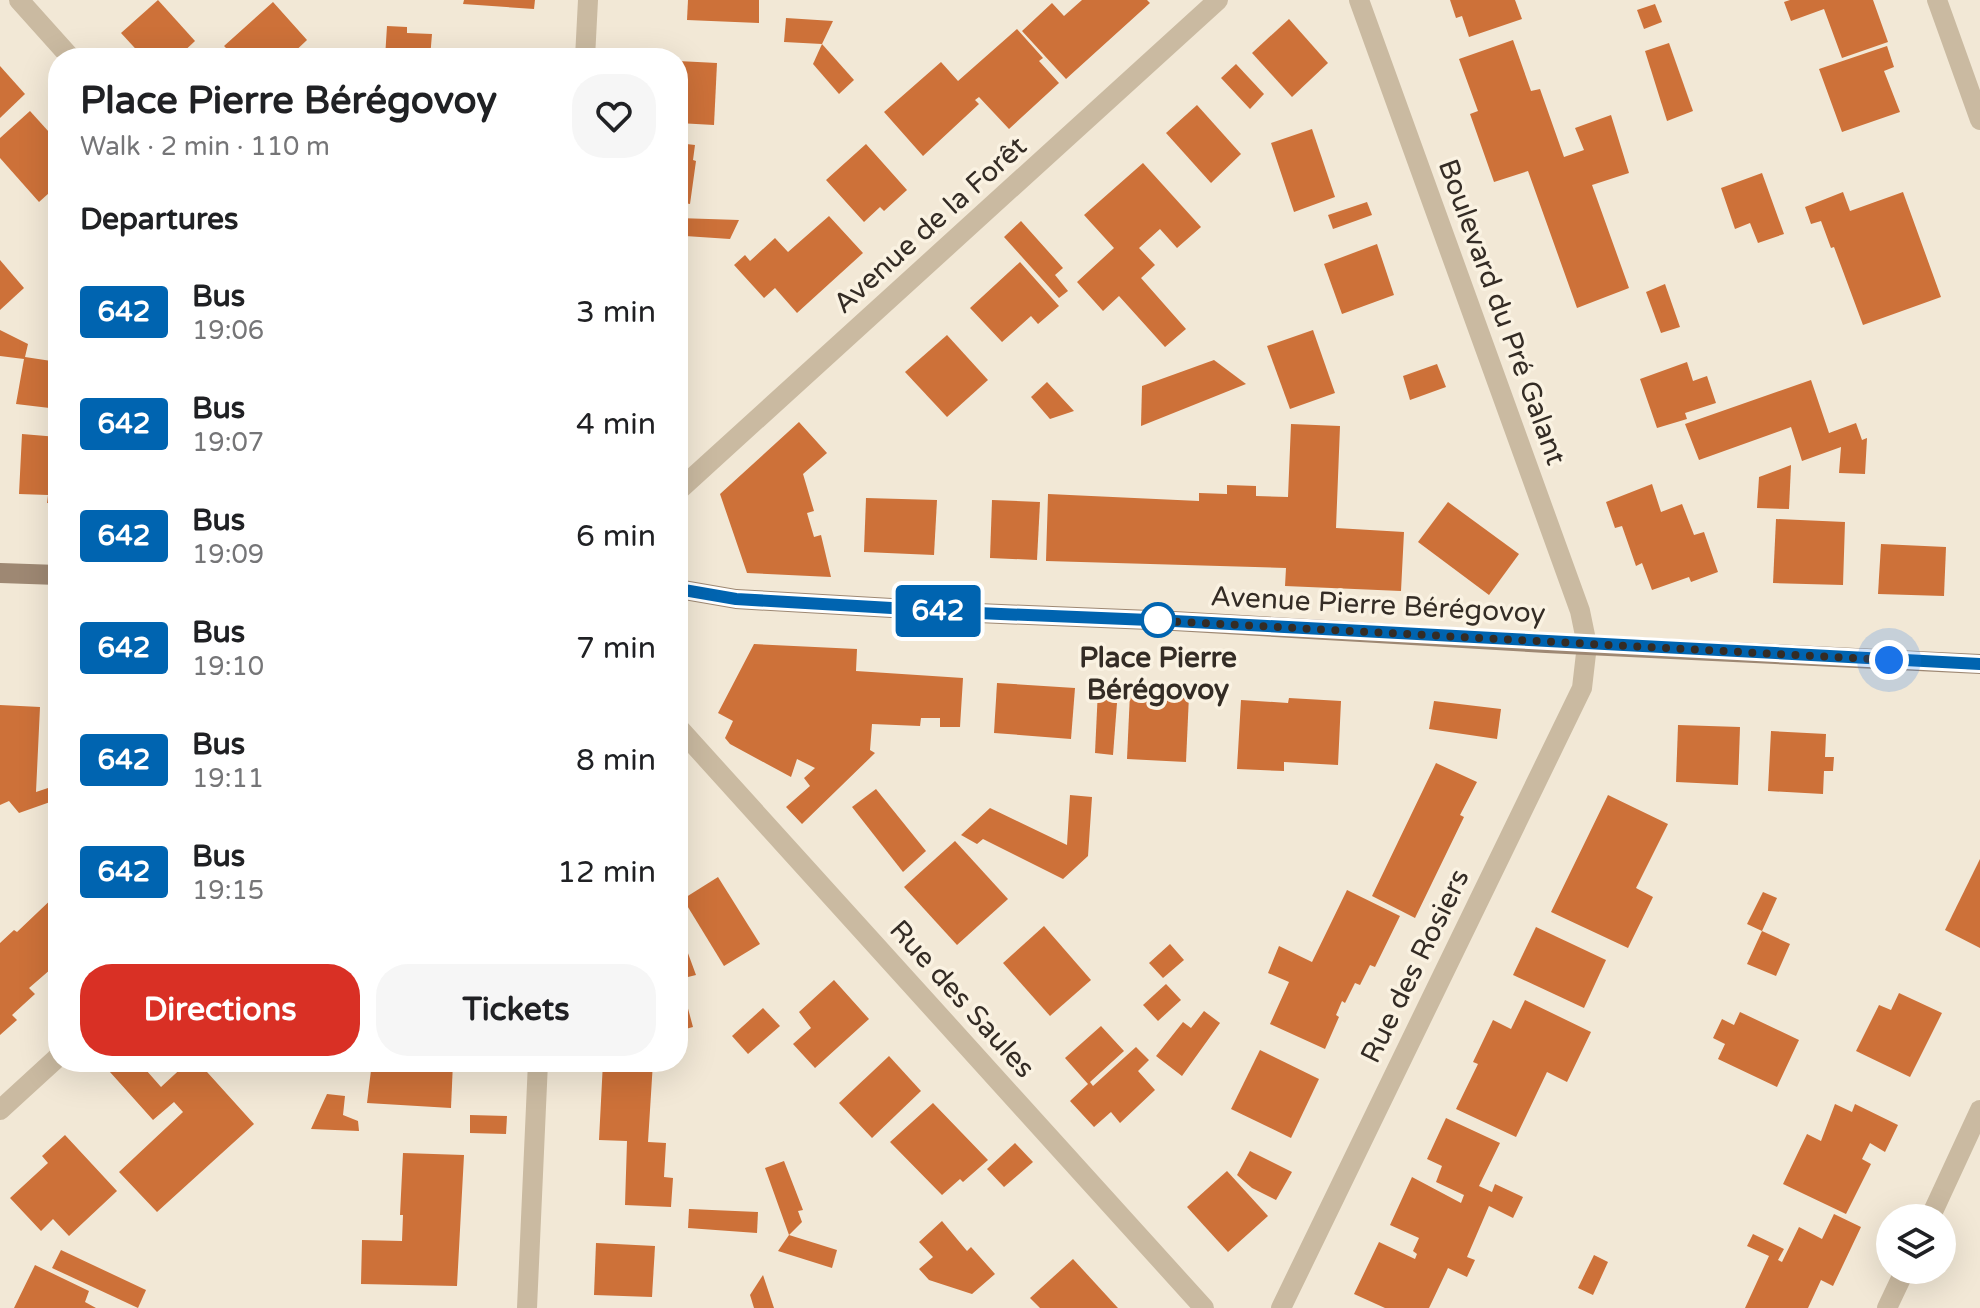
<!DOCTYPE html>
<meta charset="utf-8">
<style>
body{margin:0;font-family:"Varela Round",sans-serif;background:#f6f6f6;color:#202124;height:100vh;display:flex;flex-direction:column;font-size:30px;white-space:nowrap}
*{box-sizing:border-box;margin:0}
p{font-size:26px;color:#757577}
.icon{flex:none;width:44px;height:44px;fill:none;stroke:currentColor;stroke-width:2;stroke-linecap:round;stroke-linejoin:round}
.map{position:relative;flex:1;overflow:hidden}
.details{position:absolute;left:48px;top:48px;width:640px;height:1024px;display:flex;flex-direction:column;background:#fff;border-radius:32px;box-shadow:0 8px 32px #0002}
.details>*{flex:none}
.badge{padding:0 16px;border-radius:6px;font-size:28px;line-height:52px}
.fabs{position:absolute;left:1876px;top:1204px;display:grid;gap:16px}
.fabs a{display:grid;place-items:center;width:80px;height:80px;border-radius:50%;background:#fff;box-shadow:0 8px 32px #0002;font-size:40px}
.you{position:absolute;width:40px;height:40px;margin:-20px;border:6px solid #fff;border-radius:50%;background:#1a73e8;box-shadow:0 0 0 12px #1a73e833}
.map>.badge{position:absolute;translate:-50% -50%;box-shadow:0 0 0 4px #fff}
h2{padding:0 32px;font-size:30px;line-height:72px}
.round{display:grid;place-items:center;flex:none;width:84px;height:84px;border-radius:32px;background:#f6f6f6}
.head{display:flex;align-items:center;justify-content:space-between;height:136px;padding:0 32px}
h1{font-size:38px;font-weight:700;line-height:60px}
.action{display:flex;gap:16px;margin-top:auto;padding:16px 32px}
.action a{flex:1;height:92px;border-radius:32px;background:#d93025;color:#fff;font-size:32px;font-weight:700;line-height:92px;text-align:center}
.action a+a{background:#f6f6f6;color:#202124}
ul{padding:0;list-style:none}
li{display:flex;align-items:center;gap:24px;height:112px;padding:0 32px}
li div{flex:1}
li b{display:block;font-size:30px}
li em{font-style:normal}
li .badge{min-width:88px;font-weight:700;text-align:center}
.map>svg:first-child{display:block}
.building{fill:#cd7139}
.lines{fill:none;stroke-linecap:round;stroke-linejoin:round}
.street{stroke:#cabaa1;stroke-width:20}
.secondary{stroke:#9e8873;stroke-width:20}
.line-casing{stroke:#fff;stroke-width:18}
.line{stroke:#0064b0;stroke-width:12}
.walk{stroke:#342c25;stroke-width:8;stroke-dasharray:0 14.4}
.stop-dot{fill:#fff;stroke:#0064b0;stroke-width:4}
.labels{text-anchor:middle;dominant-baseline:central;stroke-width:7;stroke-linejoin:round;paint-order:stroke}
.street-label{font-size:28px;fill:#342c25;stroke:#faf2e2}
.stop-label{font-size:28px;font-weight:bold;fill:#342c25;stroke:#faf2e2}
</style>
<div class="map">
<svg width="1980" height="1308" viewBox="0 0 1980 1308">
<rect width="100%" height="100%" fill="#f2e8d6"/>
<!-- building -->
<g class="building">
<path d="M158 0 195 41 177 58H144L121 33Z"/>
<path d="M464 0H535L534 9 463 4Z"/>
<path d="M688 0H759V23L687 20Z"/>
<path d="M1082 0H1147L1150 3 1066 79 1022 31 1052 3 1064 16Z"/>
<path d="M1450 0H1515L1522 19 1469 37 1462 16 1456 18Z"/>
<path d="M1790 0H1873L1888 42 1842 58 1824 9 1791 21 1784 2Z"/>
<path d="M273 2 307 40 288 58H233L235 57 224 46Z"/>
<path d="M1655 4 1662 22 1644 29 1637 10Z"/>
<path d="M786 18 833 21 822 44 784 42Z"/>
<path d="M1289 19 1328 63 1292 97 1252 53Z"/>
<path d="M387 26 407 27V33L432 34 430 58H385Z"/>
<path d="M1017 29 1043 58 1039 61 1059 83 1009 129 979 97 975 100 979 104 923 156 884 112 941 62 958 81Z"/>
<path d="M1513 40 1531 91 1540 89 1564 157 1584 150 1575 128 1611 115 1629 173 1592 185 1629 288 1577 308 1528 171 1494 182 1470 114 1478 111 1459 59Z"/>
<path d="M1669 43 1693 111 1667 121 1645 51Z"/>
<path d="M822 44 854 80 839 94 813 64Z"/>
<path d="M1887 46 1894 67 1884 71 1900 112 1842 132 1819 69Z"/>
<path d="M678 61 717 63 714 125 678 123Z"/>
<path d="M1236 64 1264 94 1250 109 1221 78Z"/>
<path d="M0 66 25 94 0 118Z"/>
<path d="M1197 105 1241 154 1211 183 1166 133Z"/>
<path d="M30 111 58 142V185L39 202 0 158V138Z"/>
<path d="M1312 129 1335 197 1294 212 1271 143Z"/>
<path d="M678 143 695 145 693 160 696 161 690 204 678 202Z"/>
<path d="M866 144 907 190 884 211 880 207 864 222 826 180Z"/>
<path d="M1143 163 1201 227 1177 248 1160 229 1139 248 1155 265 1141 278 1186 329 1165 347 1119 296 1103 311 1077 282 1114 248 1084 215Z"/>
<path d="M1762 173 1784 234 1758 243 1750 223 1735 229 1721 188Z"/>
<path d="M1843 192 1850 211 1903 192 1941 297 1863 325 1834 247 1831 248 1821 221 1811 224 1805 207Z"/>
<path d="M1367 202 1372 215 1333 229 1328 215Z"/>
<path d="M829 216 863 253 797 313 775 288 764 298 734 265 745 255 750 261 775 238 788 252Z"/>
<path d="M678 218 739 220 730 239 685 236 684 263 678 262Z"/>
<path d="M1021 221 1063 268 1055 275 1068 291 1059 298 1004 237Z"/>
<path d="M1377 244 1394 295 1342 314 1324 264Z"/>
<path d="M0 260 24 288 0 310Z"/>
<path d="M1020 262 1059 306 1038 324 1031 316 1002 342 970 308Z"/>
<path d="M1665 284 1680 327 1661 333 1646 292Z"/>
<path d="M0 330 28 344 25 357 58 362V409L16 404 24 359 0 356Z"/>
<path d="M1313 330 1335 393 1290 409 1267 346Z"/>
<path d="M947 335 988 380 947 417 905 372Z"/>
<path d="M1214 360 1246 384 1141 426 1142 386Z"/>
<path d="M1687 362 1693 381 1707 376 1716 403 1685 413 1687 419 1657 428 1640 379Z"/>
<path d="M1437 364 1446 387 1410 400 1403 376Z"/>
<path d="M1811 380 1829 433 1856 423 1862 440 1867 438 1865 474 1839 473 1841 447 1802 461 1791 427 1699 460 1685 424Z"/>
<path d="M1047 382 1074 411 1050 419 1031 397Z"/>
<path d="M799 422 827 453 803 474 814 511 807 513 814 537 821 535 831 577 747 573 720 494Z"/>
<path d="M1291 424 1340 426 1336 528 1404 532 1401 591 1285 586 1286 568 1046 561 1048 494 1199 501V493L1227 494V485L1256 486V496L1288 497Z"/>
<path d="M22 434 58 437V504L47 503 48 495 19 494Z"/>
<path d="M1791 465 1789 509 1757 508 1759 477Z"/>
<path d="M1652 484 1661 512 1682 504 1694 535 1704 532 1718 572 1691 582 1689 577 1652 590 1642 563 1636 566 1622 526 1615 528 1606 502Z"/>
<path d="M866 498 937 500 934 555 864 552Z"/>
<path d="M992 500 1040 502 1037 560 990 558Z"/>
<path d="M1448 502 1519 554 1489 595 1418 542Z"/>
<path d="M1776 519 1845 522 1843 585 1773 583Z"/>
<path d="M1881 544 1946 547 1944 596 1878 594Z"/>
<path d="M754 644 857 649 856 671 963 678 960 727H940V718H921L920 726 872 724 870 750 875 753 802 824 786 807 810 786 804 778 815 768 797 759 791 777 730 744 725 738 733 721 718 713Z"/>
<path d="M997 683 1075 688 1071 739 994 733Z"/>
<path d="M1098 689 1118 690 1113 755 1095 753Z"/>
<path d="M1130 693 1189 695 1186 762 1127 759Z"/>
<path d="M1289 698 1341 701 1338 765 1284 762V771L1237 769 1241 700 1288 703Z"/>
<path d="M1434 701 1501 709 1497 739 1429 729Z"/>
<path d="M0 705 40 707 36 792 48 788 53 801 19 813 9 801 0 805Z"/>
<path d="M1678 725 1740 727 1738 785 1676 782Z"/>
<path d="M1771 731 1826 734 1825 757H1834L1833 771H1824L1823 794 1768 791Z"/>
<path d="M1436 763 1477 782 1460 815 1464 817 1415 918 1372 896Z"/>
<path d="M876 789 926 851 903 872 852 807Z"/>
<path d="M1070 795 1092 797 1088 856 1063 879 983 839 977 844 961 835 990 808 1067 845Z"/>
<path d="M1608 795 1668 824 1636 888 1653 897 1628 948 1551 912Z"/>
<path d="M678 838 685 854 678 857Z"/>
<path d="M955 841 1008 899 957 945 904 887Z"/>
<path d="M1980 859V948L1945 930Z"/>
<path d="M718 877 760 944 724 966 683 899Z"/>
<path d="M1347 890 1400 916 1375 967 1370 965 1360 985 1355 983 1345 1003 1342 1001 1336 1015 1339 1017 1325 1049 1270 1024 1289 982 1268 973 1279 946 1312 962Z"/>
<path d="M1763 892 1777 898 1762 931 1747 924Z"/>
<path d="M58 893V966L52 971 51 969 29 988 35 994 12 1015 17 1020 0 1035V943L14 930 17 932Z"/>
<path d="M678 926 696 975 680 979 693 1027 678 1031Z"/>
<path d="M1044 926 1091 980 1050 1016 1003 963Z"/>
<path d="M1536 927 1606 960 1584 1008 1513 975Z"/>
<path d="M1762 931 1790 944 1776 976 1747 964Z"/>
<path d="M1170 944 1184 960 1163 978 1149 963Z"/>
<path d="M834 980 869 1019 815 1068 793 1044 811 1028 799 1012Z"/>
<path d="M1166 984 1181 1000 1158 1021 1143 1005Z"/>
<path d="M1899 993 1942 1013 1910 1077 1856 1051 1879 1005 1891 1010Z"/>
<path d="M1525 1000 1591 1032 1567 1082 1547 1072 1516 1137 1456 1109 1478 1064 1473 1062 1493 1020 1511 1029Z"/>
<path d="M763 1008 780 1026 748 1054 732 1036Z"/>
<path d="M1204 1011 1220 1023 1182 1076 1156 1056 1183 1022 1191 1028Z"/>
<path d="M1740 1012 1799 1040 1777 1087 1718 1059 1725 1044 1713 1038 1722 1019 1734 1025Z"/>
<path d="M1101 1026 1124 1051 1090 1082 1093 1086 1136 1047 1149 1060 1138 1071 1155 1090 1120 1123 1111 1112 1094 1127 1070 1101 1088 1084 1065 1058Z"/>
<path d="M1260 1050 1319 1079 1291 1138 1231 1109Z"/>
<path d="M889 1056 921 1091 872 1138 839 1103Z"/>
<path d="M101 1062H139L161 1087 188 1062H198L254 1124 157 1212 119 1172 183 1112 174 1102 153 1120Z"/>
<path d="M372 1062H453L451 1108 367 1103Z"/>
<path d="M603 1062H653L648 1142 666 1143 664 1177 673 1178 671 1207 625 1205 627 1141 599 1140Z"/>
<path d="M327 1094 345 1096 343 1115 358 1121 359 1131 311 1129Z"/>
<path d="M933 1103 988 1160 963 1182 960 1179 942 1195 890 1142Z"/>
<path d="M1835 1104 1852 1112 1855 1104 1898 1125 1885 1152 1870 1143 1862 1159 1871 1164 1846 1214 1783 1184 1807 1134 1821 1141Z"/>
<path d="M470 1115 507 1116 506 1134 470 1133Z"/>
<path d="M1446 1118 1500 1143 1479 1186 1492 1192 1495 1184 1523 1197 1513 1218 1489 1206 1467 1257 1475 1260 1467 1277 1448 1268 1429 1308H1385L1354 1294 1379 1242 1415 1259 1417 1254 1413 1251 1419 1238 1390 1225 1412 1177 1461 1203 1464 1195 1436 1182 1442 1166 1427 1159Z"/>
<path d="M65 1135 117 1191 69 1236 53 1219 41 1231 10 1198 48 1163 42 1156Z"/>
<path d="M1015 1143 1033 1162 1004 1187 987 1169Z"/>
<path d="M1250 1151 1292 1172 1276 1200 1252 1188 1237 1175Z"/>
<path d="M403 1153 464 1155 457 1286 361 1284 362 1240 402 1241 403 1215H400Z"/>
<path d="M784 1161 803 1210 798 1211 802 1222 789 1235 765 1168Z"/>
<path d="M1227 1171 1268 1216 1228 1252 1187 1207Z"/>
<path d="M689 1209 758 1212 757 1233 688 1228Z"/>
<path d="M1834 1214 1861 1227 1833 1286 1821 1280 1808 1308H1745L1769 1256 1747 1246 1753 1234 1784 1249 1778 1260 1782 1262 1799 1227 1822 1239Z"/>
<path d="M942 1221 967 1251 971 1247 995 1274 972 1294 929 1280 919 1269 933 1257 919 1242Z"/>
<path d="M789 1235 837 1250 832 1268 778 1251Z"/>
<path d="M596 1243 655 1246 652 1297 594 1295Z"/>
<path d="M61 1250 146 1290 138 1308 52 1268Z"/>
<path d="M1594 1255 1608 1262 1593 1295 1578 1288Z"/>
<path d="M1073 1259 1118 1308H1040L1030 1298Z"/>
<path d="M35 1265 89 1291 85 1302 96 1308H14Z"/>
<path d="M763 1275 774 1308H754L750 1295Z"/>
</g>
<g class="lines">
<!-- street -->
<g class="street">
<path d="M19 0 71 58"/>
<path d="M1937 0 1980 120"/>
<path d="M585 58 588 0"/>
<path d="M678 491 1218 0"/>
<path d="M678 727 1204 1308"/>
<path d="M0 1110 58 1057"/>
<path d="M1930 1218 1980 1110"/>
<path d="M527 1308 538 1062"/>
<path d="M1281 1308 1582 688 1587 645 1580 611 1359 0"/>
<path d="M1887 1308 1905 1270"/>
</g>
<!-- secondary -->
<g class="secondary">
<path d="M0 573 58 575"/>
<path d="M678 589 736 599 978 613 1174 621 1546 643 1980 664"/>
</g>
</g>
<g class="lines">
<!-- line casing -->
<g class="line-casing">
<path id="line" d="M678 589 736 599 978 613 1174 621 1980 664"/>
</g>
<!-- line -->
<use href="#line" class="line"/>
<!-- walk -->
<path class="walk" d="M1158 620H1146L1889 660"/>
</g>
<!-- markers -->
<circle class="stop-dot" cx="1158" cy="620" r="16"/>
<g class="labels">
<!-- street labels -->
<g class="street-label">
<text transform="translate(930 225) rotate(-42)">Avenue de la Forêt</text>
<text transform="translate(1502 312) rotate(70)">Boulevard du Pré Galant</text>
<text transform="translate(1378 605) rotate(3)">Avenue Pierre Bérégovoy</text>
<text transform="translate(1415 966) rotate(-64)">Rue des Rosiers</text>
<text transform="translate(962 999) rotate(48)">Rue des Saules</text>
</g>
<!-- stop labels -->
<g class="stop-label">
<text x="1158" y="658">Place Pierre<tspan x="1158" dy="32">Bérégovoy</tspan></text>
</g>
</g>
</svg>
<div class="fabs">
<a><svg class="icon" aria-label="layers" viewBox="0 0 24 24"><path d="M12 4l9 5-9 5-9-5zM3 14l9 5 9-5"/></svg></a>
</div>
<div class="you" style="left:1889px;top:660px"></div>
<b class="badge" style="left:938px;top:611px;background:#0064b0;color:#fff">642</b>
<section class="details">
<div class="head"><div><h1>Place Pierre Bérégovoy</h1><p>Walk · 2 min · 110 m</p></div><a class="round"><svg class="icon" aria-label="heart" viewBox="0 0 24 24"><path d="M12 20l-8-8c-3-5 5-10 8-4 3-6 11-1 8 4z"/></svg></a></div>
<h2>Departures</h2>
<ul>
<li><span class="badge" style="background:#0064b0;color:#fff">642</span><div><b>Bus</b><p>19:06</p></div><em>3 min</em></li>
<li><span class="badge" style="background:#0064b0;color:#fff">642</span><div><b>Bus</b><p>19:07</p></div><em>4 min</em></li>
<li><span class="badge" style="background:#0064b0;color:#fff">642</span><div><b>Bus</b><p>19:09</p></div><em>6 min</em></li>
<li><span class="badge" style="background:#0064b0;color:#fff">642</span><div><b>Bus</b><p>19:10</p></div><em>7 min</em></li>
<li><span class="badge" style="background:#0064b0;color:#fff">642</span><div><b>Bus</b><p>19:11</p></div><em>8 min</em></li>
<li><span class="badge" style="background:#0064b0;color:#fff">642</span><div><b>Bus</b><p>19:15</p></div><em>12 min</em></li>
</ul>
<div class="action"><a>Directions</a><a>Tickets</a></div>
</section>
</div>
